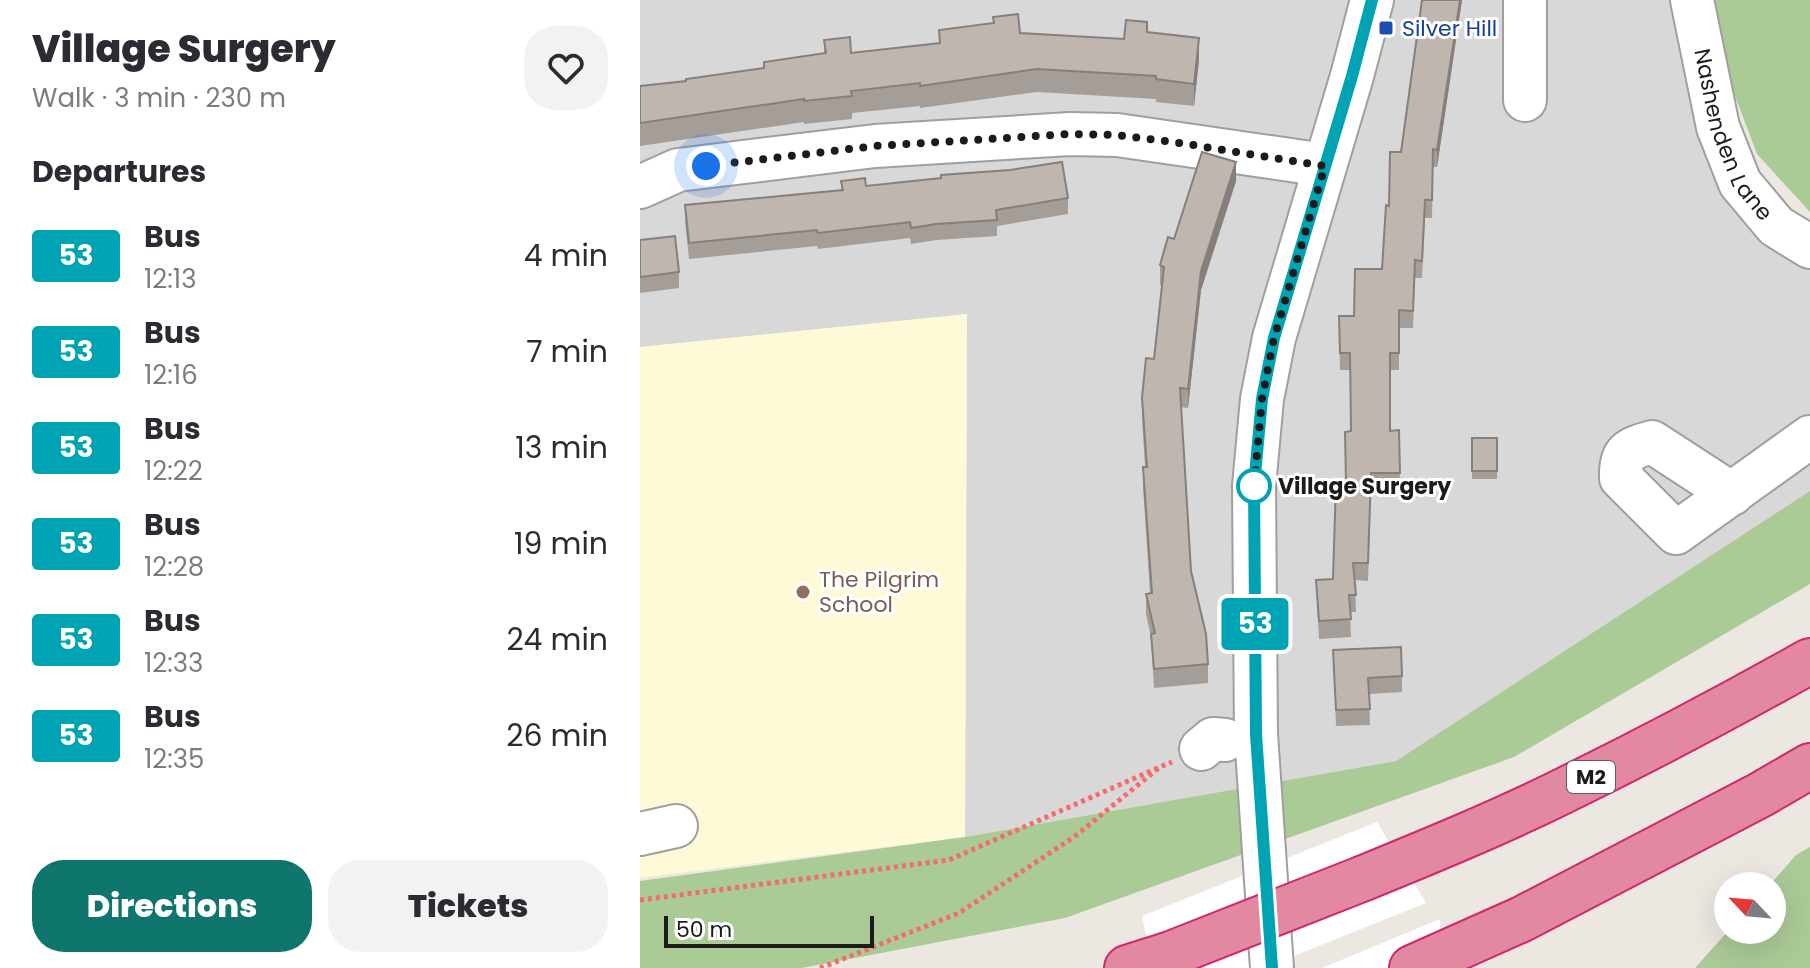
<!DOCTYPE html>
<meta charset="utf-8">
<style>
body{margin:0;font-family:Poppins,sans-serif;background:#f2f2f3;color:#2b2b33;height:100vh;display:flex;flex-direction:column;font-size:30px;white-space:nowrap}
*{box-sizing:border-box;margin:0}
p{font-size:26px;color:#7c7c81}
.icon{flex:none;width:44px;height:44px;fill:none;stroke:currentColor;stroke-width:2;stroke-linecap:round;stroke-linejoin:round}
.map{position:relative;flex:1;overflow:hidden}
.panel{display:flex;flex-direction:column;background:#fff;width:640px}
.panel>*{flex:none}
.badge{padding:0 16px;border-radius:6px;font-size:28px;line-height:52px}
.needle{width:52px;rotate:296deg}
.tools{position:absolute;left:1074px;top:872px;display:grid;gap:16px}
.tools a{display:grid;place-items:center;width:72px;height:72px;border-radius:50%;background:#fff;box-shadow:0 8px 32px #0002;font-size:40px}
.scale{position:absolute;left:24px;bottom:20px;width:210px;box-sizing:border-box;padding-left:8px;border:4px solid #1b1b1b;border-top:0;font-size:22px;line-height:28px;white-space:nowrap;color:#1b1b1b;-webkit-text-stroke:6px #fff;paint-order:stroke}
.you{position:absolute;width:40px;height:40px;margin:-20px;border:6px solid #fff;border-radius:50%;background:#1a73e8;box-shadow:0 0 0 12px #1a73e833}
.map>.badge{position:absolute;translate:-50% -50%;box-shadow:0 0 0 4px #fff}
h2{padding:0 32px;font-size:30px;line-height:72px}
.round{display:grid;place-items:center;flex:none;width:84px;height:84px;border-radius:32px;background:#f2f2f3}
.head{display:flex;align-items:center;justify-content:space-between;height:136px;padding:0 32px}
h1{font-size:38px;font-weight:800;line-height:60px}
.action{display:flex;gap:16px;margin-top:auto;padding:16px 32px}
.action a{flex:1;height:92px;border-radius:32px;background:#0f766e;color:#fff;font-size:32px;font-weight:800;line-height:92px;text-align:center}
.action a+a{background:#f2f2f3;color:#2b2b33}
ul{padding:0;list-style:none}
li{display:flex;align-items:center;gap:24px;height:96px;padding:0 32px}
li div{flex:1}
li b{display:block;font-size:30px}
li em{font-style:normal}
li .badge{min-width:88px;font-weight:700;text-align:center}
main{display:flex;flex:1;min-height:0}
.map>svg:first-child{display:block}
.residential{fill:#d9d8d8}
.education{fill:#fefad8}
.forest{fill:#aaca96}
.pier{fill:#fff}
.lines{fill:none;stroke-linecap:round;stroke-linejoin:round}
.minor-casing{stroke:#9f9f9f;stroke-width:46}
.highway-casing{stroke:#cf2870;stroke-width:48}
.path{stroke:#f56b69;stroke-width:5;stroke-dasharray:4 4;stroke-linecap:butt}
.minor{stroke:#fff;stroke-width:42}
.highway{stroke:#e289a1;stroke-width:44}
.highway-bridge-casing{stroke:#cf2870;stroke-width:48;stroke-linecap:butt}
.highway-bridge{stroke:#e289a1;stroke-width:44}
.wall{fill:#a59d97}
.shaded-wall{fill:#867f7b}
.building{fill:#c0b6b0;stroke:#867f7b;stroke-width:2}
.line-casing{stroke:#fff;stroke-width:18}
.line{stroke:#00a3b4;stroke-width:12}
.walk{stroke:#1b1b1b;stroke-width:8;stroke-dasharray:0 14.4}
.transit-dot{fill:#1a4fb4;stroke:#fff;stroke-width:3}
.stop-dot{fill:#fff;stroke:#00a3b4;stroke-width:4}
.education-dot{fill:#8d6e63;stroke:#fff;stroke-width:3}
.labels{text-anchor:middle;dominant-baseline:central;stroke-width:6;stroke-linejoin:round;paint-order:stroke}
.shield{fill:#fff;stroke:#5f5f5f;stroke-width:2}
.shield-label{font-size:20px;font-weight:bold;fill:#1b1b1b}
.transit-label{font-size:22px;fill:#164399;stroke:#fff;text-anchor:start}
.street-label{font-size:22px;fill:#1b1b1b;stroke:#fff}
.stop-label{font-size:22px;font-weight:bold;fill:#1b1b1b;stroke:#fff;text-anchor:start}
.education-label{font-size:22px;fill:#785e54;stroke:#fff;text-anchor:start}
</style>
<main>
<section class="panel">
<div class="head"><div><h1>Village Surgery</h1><p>Walk · 3 min · 230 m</p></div><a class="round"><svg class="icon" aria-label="heart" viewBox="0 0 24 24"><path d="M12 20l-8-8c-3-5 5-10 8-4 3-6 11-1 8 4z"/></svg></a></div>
<h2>Departures</h2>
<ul>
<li><span class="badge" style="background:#00a3b4;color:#fff">53</span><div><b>Bus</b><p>12:13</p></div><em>4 min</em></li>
<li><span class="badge" style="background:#00a3b4;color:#fff">53</span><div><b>Bus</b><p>12:16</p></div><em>7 min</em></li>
<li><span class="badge" style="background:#00a3b4;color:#fff">53</span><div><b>Bus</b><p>12:22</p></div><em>13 min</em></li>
<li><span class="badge" style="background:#00a3b4;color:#fff">53</span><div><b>Bus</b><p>12:28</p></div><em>19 min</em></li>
<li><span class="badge" style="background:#00a3b4;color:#fff">53</span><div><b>Bus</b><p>12:33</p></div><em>24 min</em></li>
<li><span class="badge" style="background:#00a3b4;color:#fff">53</span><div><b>Bus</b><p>12:35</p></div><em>26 min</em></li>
</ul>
<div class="action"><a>Directions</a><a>Tickets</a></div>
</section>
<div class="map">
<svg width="1170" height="968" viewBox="0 0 1170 968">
<rect width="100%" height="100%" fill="#ece7e0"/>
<!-- residential -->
<path class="residential" d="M0 0H1053L1078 127 1170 247V491L756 761 325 837 327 314 0 347Z"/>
<!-- education -->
<path class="education" d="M327 314 325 837 0 878V347Z"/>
<!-- forest -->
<g class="forest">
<path d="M1067 0H1170V212L1117 154 1075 43Z"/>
<path d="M1170 491V584L874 757 425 918 162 968H0V881L325 837 756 761Z"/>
<path d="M1170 847V968H1055L1089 930H1132V886H1129L1156 855Z"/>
</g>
<!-- pier -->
<g class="pier">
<path d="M737 822 786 903 624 968H513L502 916Z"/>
<path d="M800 919 801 968H682Z"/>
</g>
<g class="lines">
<!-- minor casing -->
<g class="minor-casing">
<g id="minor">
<path d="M885 0V100"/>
<path id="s1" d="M1052 0 1078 127 1100 183 1136 226 1170 247"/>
<path d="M0 187 38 170 235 146 430 134 477 135 664 162 685 166"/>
<path d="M1092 494 1012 442C988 449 980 452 981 478L1036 533 1170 437"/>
<path d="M561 749 573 739 585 740"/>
<path d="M0 834 36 826"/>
<path d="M632 968 616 734 614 486 622 399 634 338 712 76 732 0"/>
</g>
</g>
<!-- highway casing -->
<g class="highway-casing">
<g id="highway">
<path d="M724 878C790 851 856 824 921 792 1005 751 1088 707 1170 661"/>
<path d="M487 968 528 955"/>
<path d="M772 968 882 919 1120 795 1170 766"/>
</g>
</g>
<!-- path -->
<g class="path">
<path d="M0 900 309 860 520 767"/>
<path d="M180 968 319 913 434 837 520 767 532 762"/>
</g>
<!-- minor -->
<use href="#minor" class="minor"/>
<!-- highway -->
<use href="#highway" class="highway"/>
<!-- highway-bridge casing -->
<g class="highway-bridge-casing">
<path id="highway-bridge" d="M528 955 724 878"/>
</g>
<!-- highway-bridge -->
<use href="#highway-bridge" class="highway-bridge"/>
</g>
<!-- wall -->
<g class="wall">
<path d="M822 0 797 167H793L792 218H785L782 278H775L773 328H759V370H750V431L759 430 760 490H731L728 581 715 580 716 612H710L711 637 679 639 676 580 693 579 706 482 711 431 710 370H700L699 316H714L742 269 749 206 761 152Z"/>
<path d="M353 17 380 33 484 39 507 32 559 60 554 106 516 102V99L397 92 280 108V106L212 113V119L164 124V122L0 146V86L46 81 124 68V62L184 53V40L211 53 299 44V30L353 23Z"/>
<path d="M201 181 226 186 428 198V214L357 226V236L296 240 271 244 270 238 178 249 177 246 49 259 45 221V205L201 190Z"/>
<path d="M596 181 561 290 548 408 541 407 551 571 568 664V683L514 688 511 637 506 614V594L510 593 503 487V467H505L502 418V398L514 359 522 285H520V265L534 239Z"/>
<path d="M0 240 39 272V288L0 293Z"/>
<rect x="832" y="438" width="25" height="41"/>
<path d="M693 650 762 676V692L729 694 730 725 696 726Z"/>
</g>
<!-- shaded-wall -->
<g class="shaded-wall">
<path d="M820 0H822L797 167V150Z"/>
<path d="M559 38V60L554 106V84Z"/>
<path d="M596 162V181L561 290 548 408V389L561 271Z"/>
</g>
<!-- building -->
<g class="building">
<path d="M782 0H820L797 150 793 149 792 200H785L782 261 775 260 773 311 759 310V353H750V431L759 430 760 473H731L728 563H713L716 595H709L711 619 679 621 676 580 693 579 696 482H706L705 432 711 431 710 353H700L699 316H714L715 269H742L746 205 749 206 750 152H761Z"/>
<path d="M378 14 380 33 484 39 486 20 507 22V32L559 38 554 84 516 79V76L397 69 280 86V83L211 91 212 96 164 101V99L0 123V86L46 81V79L124 68V62L186 53 184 40 210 37 211 53 300 43 299 30 354 23 353 17Z"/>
<path d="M562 152 596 162 561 271 548 389 540 388 551 571 566 634 568 664 514 669 511 634 515 633 506 594 512 593 503 467H507L502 398 506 358 514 359 524 267 520 265 528 237 534 239Z"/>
<path d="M422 162 428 198 356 210 357 220 296 224 271 228 270 222 178 233 177 230 49 243 45 205 203 190 201 181 225 178 226 186 301 178V175L370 170Z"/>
<path d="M35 236 39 272 0 277V240Z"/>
<rect x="832" y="438" width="25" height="33"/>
<path d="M761 647 762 676 728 678 730 709 696 710 693 650Z"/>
</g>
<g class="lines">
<!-- line casing -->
<g class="line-casing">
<path id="line" d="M632 968 616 734 614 486 622 399 634 338 712 76 732 0"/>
</g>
<!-- line -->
<use href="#line" class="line"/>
<!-- walk -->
<path class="walk" d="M66 166 235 146 430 134 477 135 540 143 685 166 634 338 622 399 614 486"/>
</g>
<!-- markers -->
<rect class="transit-dot" x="738" y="20" width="16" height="16" rx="4"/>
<circle class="stop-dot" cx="614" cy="486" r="16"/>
<circle class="education-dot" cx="163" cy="592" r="8"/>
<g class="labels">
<!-- shield labels -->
<rect class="shield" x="927" y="761" width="48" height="32" rx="6"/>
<g class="shield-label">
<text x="951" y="777">M2</text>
</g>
<!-- transit labels -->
<g class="transit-label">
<text x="762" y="28">Silver Hill</text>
</g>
<!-- street labels -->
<g class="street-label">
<text stroke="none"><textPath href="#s1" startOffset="142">Nashenden Lane</textPath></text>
</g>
<!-- stop labels -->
<g class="stop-label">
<text x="638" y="486">Village Surgery</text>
</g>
<!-- education labels -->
<g class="education-label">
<text x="179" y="579">The Pilgrim<tspan x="179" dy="25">School</tspan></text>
</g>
</g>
</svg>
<div class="tools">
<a><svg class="needle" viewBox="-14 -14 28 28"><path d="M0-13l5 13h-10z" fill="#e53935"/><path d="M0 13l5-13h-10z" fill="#7c7c81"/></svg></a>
</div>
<div class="scale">50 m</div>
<div class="you" style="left:66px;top:166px"></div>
<b class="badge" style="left:615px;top:624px;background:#00a3b4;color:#fff">53</b>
</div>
</main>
